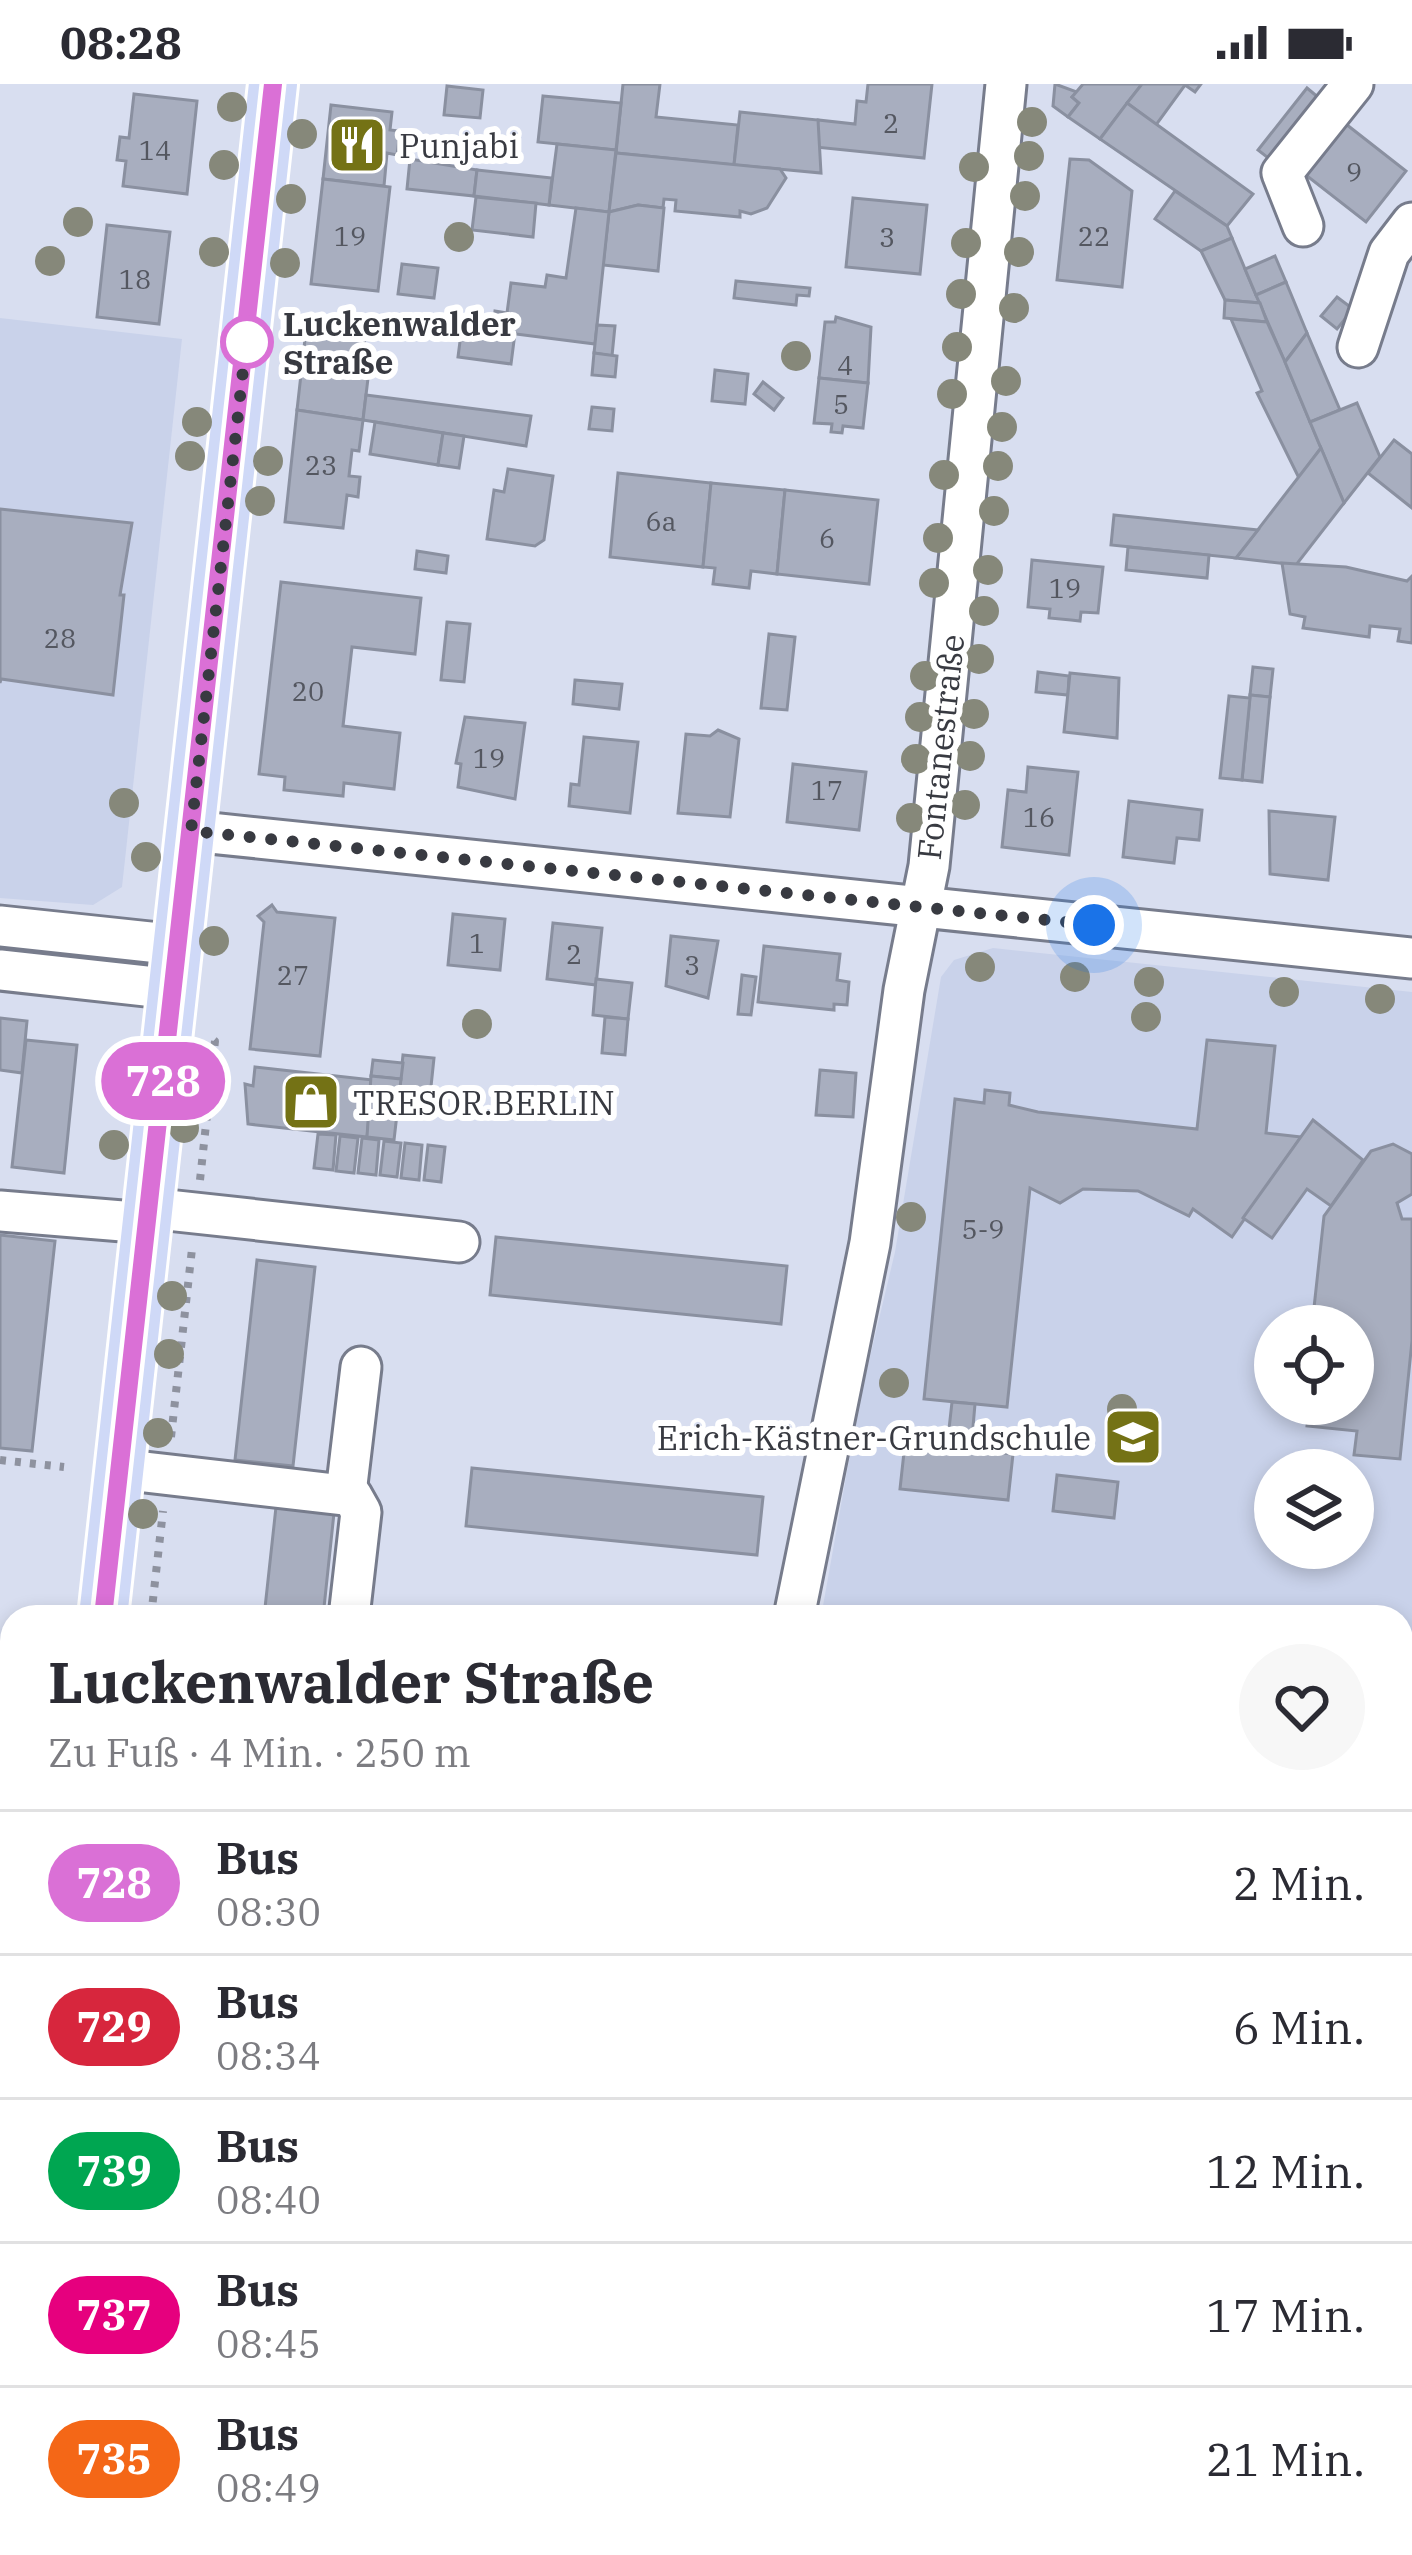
<!DOCTYPE html>
<html lang="de">
<meta charset="utf-8">
<style>
body{margin:0;font-family:"IBM Plex Serif",serif;background:#f7f7f7;color:#2b2b33;height:100vh;display:flex;flex-direction:column;font-size:45px;white-space:nowrap}
*{box-sizing:border-box;margin:0}
p{font-size:39px;color:#7c7c81}
.icon{flex:none;width:66px;height:66px;fill:none;stroke:currentColor;stroke-width:2;stroke-linecap:round;stroke-linejoin:round}
.map{position:relative;flex:1;overflow:hidden}
.side{position:absolute;left:0px;top:1521px;width:1413px;height:951px;display:flex;flex-direction:column;background:#fff;border-radius:36px 36px 0 0;box-shadow:0 6px 18px #0003}
.side>*{flex:none}
.badge{padding:0 24px;border-radius:39px;font-size:42px;line-height:78px}
.controls{position:absolute;left:1254px;top:1221px;display:grid;gap:24px}
.controls a{display:grid;place-items:center;width:120px;height:120px;border-radius:50%;background:#fff;box-shadow:0 6px 18px #0003;font-size:60px}
.you{position:absolute;width:60px;height:60px;margin:-30px;border:9px solid #fff;border-radius:50%;background:#1a73e8;box-shadow:0 0 0 18px #1a73e833}
.map>.badge{position:absolute;translate:-50% -50%;box-shadow:0 0 0 6px #fff}
.round{display:grid;place-items:center;flex:none;width:126px;height:126px;border-radius:63px;background:#f7f7f7}
.headline{display:flex;align-items:center;justify-content:space-between;height:204px;padding:0 48px}
h1{font-size:57px;font-weight:700;line-height:90px}
ul{padding:0;list-style:none}
li{display:flex;align-items:center;gap:36px;height:144px;padding:0 48px;border-top:3px solid #e1e1e2}
li div{flex:1}
li b{display:block;font-size:45px}
li em{font-style:normal}
li .badge{min-width:132px;font-weight:700;text-align:center}
.status{display:flex;justify-content:space-between;align-items:center;height:84px;padding:0 60px;background:#fff;direction:ltr}
.status svg{height:33px;fill:currentColor}
.map>svg:first-child{display:block}
.built{fill:#c9d2ea;fill-rule:evenodd}
.green{fill:#bdbd7d}
.building{fill:#a8aebf;stroke:#8a90a0;stroke-width:3}
.lines{fill:none;stroke-linecap:round;stroke-linejoin:round}
.minor-casing{stroke:#777c8c;stroke-width:45}
.major-casing{stroke:#fff;stroke-width:54}
.path{stroke:#8e929f;stroke-width:8;stroke-dasharray:6 9;stroke-linecap:butt}
.minor{stroke:#fff;stroke-width:39}
.major{stroke:#cfd9f7;stroke-width:48}
.tree{fill:#86887a}
.line-casing{stroke:#fff;stroke-width:27}
.line{stroke:#da70d6;stroke-width:18}
.walk{stroke:#383a41;stroke-width:12;stroke-dasharray:0 21.6}
.stop-dot{fill:#fff;stroke:#da70d6;stroke-width:6}
.labels{text-anchor:middle;dominant-baseline:central;stroke-width:12;stroke-linejoin:round;paint-order:stroke}
.number-label{font-size:27px;fill:#545760}
.poi-label{font-size:33px;fill:#383a41;stroke:#fff;text-anchor:start}
.stop-label{font-size:33px;font-weight:bold;fill:#383a41;stroke:#fff;text-anchor:start}
.street-label{font-size:33px;fill:#383a41;stroke:#fff}
</style>
<div class="status"><b>08:28</b><svg viewBox="0 0 49 12"><path d="M0 12V9h3v3zM5 12V6h3v6zM10 12V3h3v9zM15 12V0h3v12zM26 1h20v11H26zM47 4h2v5h-2z"/></svg></div>
<div class="map">
<svg width="1412" height="2471" viewBox="0 0 1412 2471">
<rect width="100%" height="100%" fill="#d8def0"/>
<!-- built -->
<g class="built">
<path d="M0 234 182 255 122 803 93 821 0 814Z"/>
<path d="M993 864 1412 908V1768L1401 1777V1533H821L860 1315 895 1168 941 893 954 876ZM1275 1242H1353V1320H1275ZM1275 1386H1353V1464H1275Z"/>
</g>
<!-- green -->
<g class="green">
<path d="M1401 2277 1412 2278V2471H1329L1328 2460H1401Z"/>
<path d="M236 2460H553L554 2471H235Z"/>
</g>
<!-- building -->
<g class="building">
<path d="M623 0H660L656 33 738 41 734 81 616 69Z"/>
<path d="M868 0H932L924 74 815 63 818 36 855 40 857 17 866 18Z"/>
<path d="M1055 0 1077 8 1072 13 1079 19 1068 33 1053 22Z"/>
<path d="M1083 0H1142L1100 55 1068 33 1079 19 1072 13Z"/>
<path d="M1142 0H1201L1195 8 1185 1 1156 41 1127 19Z"/>
<path d="M447 2 483 6 480 34 444 31Z"/>
<path d="M1307 4 1325 19 1276 80 1258 66Z"/>
<path d="M134 10 197 17 187 110 123 102 126 77 117 76 120 53 129 54Z"/>
<path d="M543 12 621 19 616 66 538 58Z"/>
<path d="M1127 19 1253 110 1227 142 1100 55Z"/>
<path d="M331 21 392 28 390 46 400 47 397 71 387 69 384 102 323 95Z"/>
<path d="M740 28 818 36 821 89 734 81Z"/>
<path d="M1342 37 1406 87 1366 138 1302 88Z"/>
<path d="M557 60 616 66 609 128 549 121Z"/>
<path d="M616 69 780 85 786 94 767 124 751 130 740 127V133L675 127 676 116 664 115 663 124 638 121 609 128Z"/>
<path d="M410 75 477 86 474 112 407 105Z"/>
<path d="M1070 75 1089 76 1132 107 1122 203 1057 196Z"/>
<path d="M477 86 552 94 549 121 474 112Z"/>
<path d="M323 95 390 103 378 207 311 200Z"/>
<path d="M1175 107 1227 142 1232 154 1201 167 1155 135Z"/>
<path d="M476 113 536 119 533 153 472 146Z"/>
<path d="M853 114 927 121 920 190 846 183Z"/>
<path d="M638 121 664 124 658 187 603 181 609 128Z"/>
<path d="M576 124 609 128 595 260 493 247 495 227 507 229 511 199 545 203 547 191 566 194Z"/>
<path d="M107 141 170 148 159 240 97 233Z"/>
<path d="M1232 154 1256 211 1260 219 1225 216 1201 167Z"/>
<path d="M1275 172 1286 198 1256 211 1245 185Z"/>
<path d="M402 180 438 184 434 214 398 210Z"/>
<path d="M736 197 810 204 809 212 797 211 796 221 734 214Z"/>
<path d="M1286 198 1307 249 1285 278 1256 211Z"/>
<path d="M1337 213 1353 225 1337 245 1321 232Z"/>
<path d="M1225 216 1260 219 1267 238 1224 234Z"/>
<path d="M836 233 871 243 868 299 819 294 825 238H835Z"/>
<path d="M1231 235 1267 238 1285 278 1321 364 1299 394 1257 309 1262 307Z"/>
<path d="M597 241 615 242 612 272 594 269Z"/>
<path d="M462 242 515 249 511 280 458 273Z"/>
<path d="M306 246 365 252 361 285 369 286 363 336 297 326Z"/>
<path d="M1307 249 1340 326 1310 338 1285 278Z"/>
<path d="M594 269 617 272 615 293 592 291Z"/>
<path d="M715 286 748 290 745 320 712 317Z"/>
<path d="M819 294 868 299 863 344 843 342 842 349 831 348 832 340 814 339Z"/>
<path d="M763 298 783 314 774 326 754 310Z"/>
<path d="M366 311 531 332 526 362 363 336Z"/>
<path d="M1357 319 1380 373 1344 419 1310 338Z"/>
<path d="M592 323 614 325 612 347 589 345Z"/>
<path d="M297 326 363 336 359 367 352 366 349 392 360 393 358 413 347 411 343 444 285 438Z"/>
<path d="M375 338 443 349 438 381 370 370Z"/>
<path d="M443 349 464 352 459 384 438 381Z"/>
<path d="M1394 356 1412 370V424L1368 389Z"/>
<path d="M1321 364 1344 419 1296 481 1236 474Z"/>
<path d="M508 385 553 392 544 456 535 462 487 455 494 406 504 408Z"/>
<path d="M618 389 711 399 703 483 610 473Z"/>
<path d="M711 399 785 406 777 490 751 487 749 504 713 500 715 484 703 483Z"/>
<path d="M785 406 878 416 869 500 777 490Z"/>
<path d="M0 425 132 439 120 511H124L113 611 1 595 0 599Z"/>
<path d="M1114 431 1258 446 1236 474 1111 461Z"/>
<path d="M1128 463 1209 471 1207 494 1126 486Z"/>
<path d="M417 467 448 472 446 489 415 485Z"/>
<path d="M1032 476 1103 483 1098 529 1081 528 1080 537 1071 536 1049 534 1050 525 1028 523Z"/>
<path d="M1282 479 1346 483 1407 497 1412 492V559L1398 557 1400 545 1370 542 1369 553 1303 544 1305 533 1290 530Z"/>
<path d="M281 498 421 514 415 570 352 563 343 642 400 649 394 705 344 699 343 712 284 706 285 693 259 690Z"/>
<path d="M447 538 470 540 464 598 441 596Z"/>
<path d="M769 550 795 553 787 626 761 624Z"/>
<path d="M1253 583 1273 585 1270 613 1250 611Z"/>
<path d="M1038 588 1069 592 1068 611 1036 608Z"/>
<path d="M1070 589 1119 594 1117 654 1064 648Z"/>
<path d="M575 596 622 600 619 625 573 620Z"/>
<path d="M1250 611 1270 613 1262 698 1242 696Z"/>
<path d="M1229 612 1250 614 1242 696 1220 694Z"/>
<path d="M465 633 525 639 515 715 458 703 461 680 456 679Z"/>
<path d="M718 646 739 655 730 733 678 729 686 650 710 652Z"/>
<path d="M584 653 638 658 630 729 569 722 571 700 579 701Z"/>
<path d="M793 680 866 688 859 746 787 738Z"/>
<path d="M1028 683 1078 688 1069 771 1002 763 1008 706 1026 708Z"/>
<path d="M1129 717 1202 726 1199 756 1177 754 1174 779 1123 773Z"/>
<path d="M1269 727 1335 733 1328 796 1270 790Z"/>
<path d="M272 821 277 828 335 834 320 972 250 965 264 838 258 832Z"/>
<path d="M453 830 505 835 500 886 448 881Z"/>
<path d="M553 839 602 844 596 901 547 895Z"/>
<path d="M671 852 718 857 708 914 666 902Z"/>
<path d="M764 862 840 870 837 896 849 898 847 921 834 920V926L758 918Z"/>
<path d="M742 891 756 893 751 931 738 930Z"/>
<path d="M596 895 632 899 628 935 593 931Z"/>
<path d="M605 933 628 935 625 971 602 969Z"/>
<path d="M0 934 27 937 22 989 0 986Z"/>
<path d="M26 956 77 961 64 1089 12 1083Z"/>
<path d="M1207 956 1275 962 1266 1049 1301 1053 1232 1153 1193 1125 1189 1132 1138 1107 1083 1105 1060 1119 1030 1104 1007 1323 924 1315 955 1015 984 1019 985 1006 1010 1009 1009 1021 1038 1028 1197 1045Z"/>
<path d="M403 971 434 974 428 1031 397 1027Z"/>
<path d="M373 976 403 979 401 995 371 992Z"/>
<path d="M255 983 373 996 367 1053 248 1040 245 1000 253 1002Z"/>
<path d="M820 986 856 989 853 1033 816 1031Z"/>
<path d="M371 992 401 995 394 1056 367 1053Z"/>
<path d="M1313 1036 1363 1076 1331 1122 1307 1105 1272 1154 1243 1134Z"/>
<path d="M318 1050 336 1051 333 1086 314 1084Z"/>
<path d="M340 1052 358 1054 354 1089 336 1087Z"/>
<path d="M362 1054 379 1056 376 1091 358 1089Z"/>
<path d="M384 1057 401 1059 397 1093 380 1091Z"/>
<path d="M405 1059 422 1061 419 1096 401 1094Z"/>
<path d="M1393 1060 1412 1070V1110L1397 1119 1402 1135H1412V1257L1400 1375 1354 1371 1357 1347 1307 1342 1309 1320H1353V1242H1312L1324 1132 1371 1067Z"/>
<path d="M428 1061 445 1063 441 1098 424 1096Z"/>
<path d="M0 1151 55 1157 32 1367 0 1364Z"/>
<path d="M496 1153 787 1182 781 1240 490 1211Z"/>
<path d="M257 1176 315 1183 293 1382 235 1376Z"/>
<path d="M952 1318 975 1320 971 1366 1013 1370 1008 1416 900 1405 905 1359 947 1363Z"/>
<path d="M472 1384 763 1413 757 1471 466 1442Z"/>
<path d="M1057 1391 1118 1398 1114 1434 1053 1427Z"/>
<path d="M276 1423 334 1429 323 1533H264Z"/>
<path d="M1409 1800H1412V1863H1403Z"/>
<path d="M1403 1863H1412V1931L1401 1930Z"/>
<path d="M1401 1930 1412 1931V2073L1401 2072Z"/>
<path d="M126 2460H185L184 2471H125Z"/>
<rect x="643" y="2460" width="57" height="11"/>
<rect x="920" y="2460" width="57" height="11"/>
<path d="M1196 2460H1254L1253 2471H1196Z"/>
</g>
<g class="lines">
<!-- minor casing -->
<g class="minor-casing">
<g id="minor">
<path d="M1303 142 1282 89 1353 0"/>
<path d="M1358 263 1389 169 1412 139"/>
<path d="M191 747 1412 874"/>
<path d="M0 842 178 861"/>
<path d="M0 886 173 905"/>
<path d="M149 1124 459 1158"/>
<path d="M0 1127 147 1139"/>
<path d="M119 1385 352 1412 361 1428 349 1533"/>
<path d="M346 1409 361 1283"/>
<path d="M794 1533 870 1159 904 906 929 782 1006 0"/>
<path d="M0 2067 12 2068"/>
<path d="M1401 2188 1412 2189"/>
<path d="M568 2471V2460"/>
<path d="M887 2471 888 2460"/>
<path d="M1167 2471V2460"/>
</g>
</g>
<!-- major casing -->
<g class="major-casing">
<g id="major">
<path d="M103 1533 273 0"/>
<path d="M0 2448 12 2341"/>
</g>
</g>
<!-- path -->
<g class="path">
<path d="M200 1096 215 957 210 953"/>
<path d="M171 1353 192 1165"/>
<path d="M0 1376 64 1383"/>
<path d="M151 1533 163 1427"/>
<path d="M0 1721 12 1723"/>
<path d="M1401 1789 1412 1785"/>
<path d="M0 2143 4 2106"/>
<path d="M0 2192 12 2193"/>
<path d="M60 2471 61 2460"/>
<path d="M1298 2471V2460"/>
</g>
<!-- minor -->
<use href="#minor" class="minor"/>
<!-- major -->
<use href="#major" class="major"/>
</g>
<!-- trees -->
<g class="tree">
<circle cx="232" cy="23" r="15"/>
<circle cx="1032" cy="38" r="15"/>
<circle cx="302" cy="50" r="15"/>
<circle cx="1029" cy="72" r="15"/>
<circle cx="224" cy="81" r="15"/>
<circle cx="974" cy="83" r="15"/>
<circle cx="1025" cy="112" r="15"/>
<circle cx="291" cy="115" r="15"/>
<circle cx="78" cy="138" r="15"/>
<circle cx="459" cy="153" r="15"/>
<circle cx="966" cy="159" r="15"/>
<circle cx="214" cy="168" r="15"/>
<circle cx="1019" cy="168" r="15"/>
<circle cx="50" cy="177" r="15"/>
<circle cx="285" cy="179" r="15"/>
<circle cx="961" cy="210" r="15"/>
<circle cx="1014" cy="224" r="15"/>
<circle cx="957" cy="263" r="15"/>
<circle cx="796" cy="272" r="15"/>
<circle cx="1006" cy="297" r="15"/>
<circle cx="952" cy="310" r="15"/>
<circle cx="197" cy="338" r="15"/>
<circle cx="1002" cy="343" r="15"/>
<circle cx="190" cy="372" r="15"/>
<circle cx="268" cy="377" r="15"/>
<circle cx="998" cy="382" r="15"/>
<circle cx="944" cy="391" r="15"/>
<circle cx="260" cy="417" r="15"/>
<circle cx="994" cy="427" r="15"/>
<circle cx="938" cy="454" r="15"/>
<circle cx="988" cy="486" r="15"/>
<circle cx="934" cy="499" r="15"/>
<circle cx="984" cy="527" r="15"/>
<circle cx="979" cy="575" r="15"/>
<circle cx="925" cy="592" r="15"/>
<circle cx="974" cy="630" r="15"/>
<circle cx="920" cy="633" r="15"/>
<circle cx="970" cy="672" r="15"/>
<circle cx="916" cy="675" r="15"/>
<circle cx="124" cy="719" r="15"/>
<circle cx="965" cy="721" r="15"/>
<circle cx="911" cy="734" r="15"/>
<circle cx="146" cy="773" r="15"/>
<circle cx="214" cy="857" r="15"/>
<circle cx="980" cy="883" r="15"/>
<circle cx="1075" cy="893" r="15"/>
<circle cx="1149" cy="898" r="15"/>
<circle cx="1284" cy="908" r="15"/>
<circle cx="1380" cy="915" r="15"/>
<circle cx="1146" cy="933" r="15"/>
<circle cx="477" cy="940" r="15"/>
<circle cx="198" cy="979" r="15"/>
<circle cx="121" cy="993" r="15"/>
<circle cx="184" cy="1044" r="15"/>
<circle cx="114" cy="1061" r="15"/>
<circle cx="911" cy="1133" r="15"/>
<circle cx="172" cy="1212" r="15"/>
<circle cx="169" cy="1270" r="15"/>
<circle cx="894" cy="1299" r="15"/>
<circle cx="1122" cy="1325" r="15"/>
<circle cx="158" cy="1349" r="15"/>
<circle cx="143" cy="1430" r="15"/>
</g>
<g class="lines">
<!-- line casing -->
<g class="line-casing">
<path id="line" d="M103 1533 273 0"/>
</g>
<!-- line -->
<use href="#line" class="line"/>
<!-- walk -->
<path class="walk" d="M247 258 248 242 191 747 1094 841"/>
</g>
<!-- icons -->
<defs>
<g id="restaurant-square" transform="scale(3)"><rect x="-9" y="-9" width="18" height="18" rx="4" fill="#747215" stroke="#fff"/><path d="M-5-6h1v4h1v-4h1v4h1v-4h1v5L-1.5 .5V6h-2V.5L-5-1ZM5-6V6H3V1.5H1.5Q1.5-4 5-6Z" fill="#fff"/></g>
<g id="shop-square" transform="scale(3)"><rect x="-9" y="-9" width="18" height="18" rx="4" fill="#747215" stroke="#fff"/><path d="M-5-2.5h2.3a2.7 3.5 0 0 1 5.4 0H5L5.5 6h-11ZM-1.5-2.5h3a1.5 2.3 0 0 0-3 0Z" fill="#fff"/></g>
<g id="school-square" transform="scale(3)"><rect x="-9" y="-9" width="18" height="18" rx="4" fill="#747215" stroke="#fff"/><path d="M0-5L7-2L0 1L-7-2ZM-4 1L0 2.5L4 1V4Q0 6-4 4Z" fill="#fff"/></g>
</defs>
<g fill-rule="evenodd">
<use href="#restaurant-square" x="357" y="61"/>
<use href="#shop-square" x="311" y="1018"/>
<use href="#school-square" x="1133" y="1353"/>
</g>
<!-- markers -->
<circle class="stop-dot" cx="247" cy="258" r="24"/>
<g class="labels">
<!-- number labels -->
<g class="number-label">
<text x="891" y="38">2</text>
<text x="155" y="65">14</text>
<text x="1354" y="87">9</text>
<text x="350" y="151">19</text>
<text x="1094" y="151">22</text>
<text x="887" y="152">3</text>
<text x="135" y="194">18</text>
<text x="845" y="280">4</text>
<text x="841" y="319">5</text>
<text x="321" y="380">23</text>
<text x="661" y="436">6a</text>
<text x="827" y="453">6</text>
<text x="1065" y="503">19</text>
<text x="60" y="553">28</text>
<text x="308" y="606">20</text>
<text x="489" y="673">19</text>
<text x="827" y="705">17</text>
<text x="1039" y="732">16</text>
<text x="477" y="858">1</text>
<text x="574" y="869">2</text>
<text x="692" y="880">3</text>
<text x="293" y="890">27</text>
<text x="983" y="1144">5-9</text>
</g>
<!-- poi labels -->
<g class="poi-label">
<text x="399" y="61">Punjabi</text>
<text x="353" y="1018">TRESOR.BERLIN</text>
<text x="1091" y="1353" text-anchor="end">Erich-Kästner-Grundschule</text>
</g>
<!-- stop labels -->
<g class="stop-label">
<text x="283" y="239">Luckenwalder<tspan x="283" dy="38">Straße</tspan></text>
</g>
<!-- street labels -->
<g class="street-label">
<text transform="translate(940 663) rotate(-84)">Fontanestraße</text>
</g>
</g>
</svg>
<div class="controls">
<a><svg class="icon" aria-label="locate" viewBox="0 0 24 24"><circle cx="12" cy="12" r="6"/><path d="M12 2v4M12 18v4M2 12h4M18 12h4"/></svg></a>
<a><svg class="icon" aria-label="layers" viewBox="0 0 24 24"><path d="M12 4l9 5-9 5-9-5zM3 14l9 5 9-5"/></svg></a>
</div>
<div class="you" style="left:1094px;top:841px"></div>
<b class="badge" style="left:163px;top:997px;background:#da70d6;color:#fff">728</b>
<section class="side">
<div class="headline"><div><h1>Luckenwalder Straße</h1><p>Zu Fuß · 4 Min. · 250 m</p></div><a class="round"><svg class="icon" aria-label="heart" viewBox="0 0 24 24"><path d="M12 20l-8-8c-3-5 5-10 8-4 3-6 11-1 8 4z"/></svg></a></div>
<ul>
<li><span class="badge" style="background:#da70d6;color:#fff">728</span><div><b>Bus</b><p>08:30</p></div><em>2 Min.</em></li>
<li><span class="badge" style="background:#d7263d;color:#fff">729</span><div><b>Bus</b><p>08:34</p></div><em>6 Min.</em></li>
<li><span class="badge" style="background:#00a651;color:#fff">739</span><div><b>Bus</b><p>08:40</p></div><em>12 Min.</em></li>
<li><span class="badge" style="background:#e6007e;color:#fff">737</span><div><b>Bus</b><p>08:45</p></div><em>17 Min.</em></li>
<li><span class="badge" style="background:#f46717;color:#fff">735</span><div><b>Bus</b><p>08:49</p></div><em>21 Min.</em></li>
</ul>
</section>
</div>
